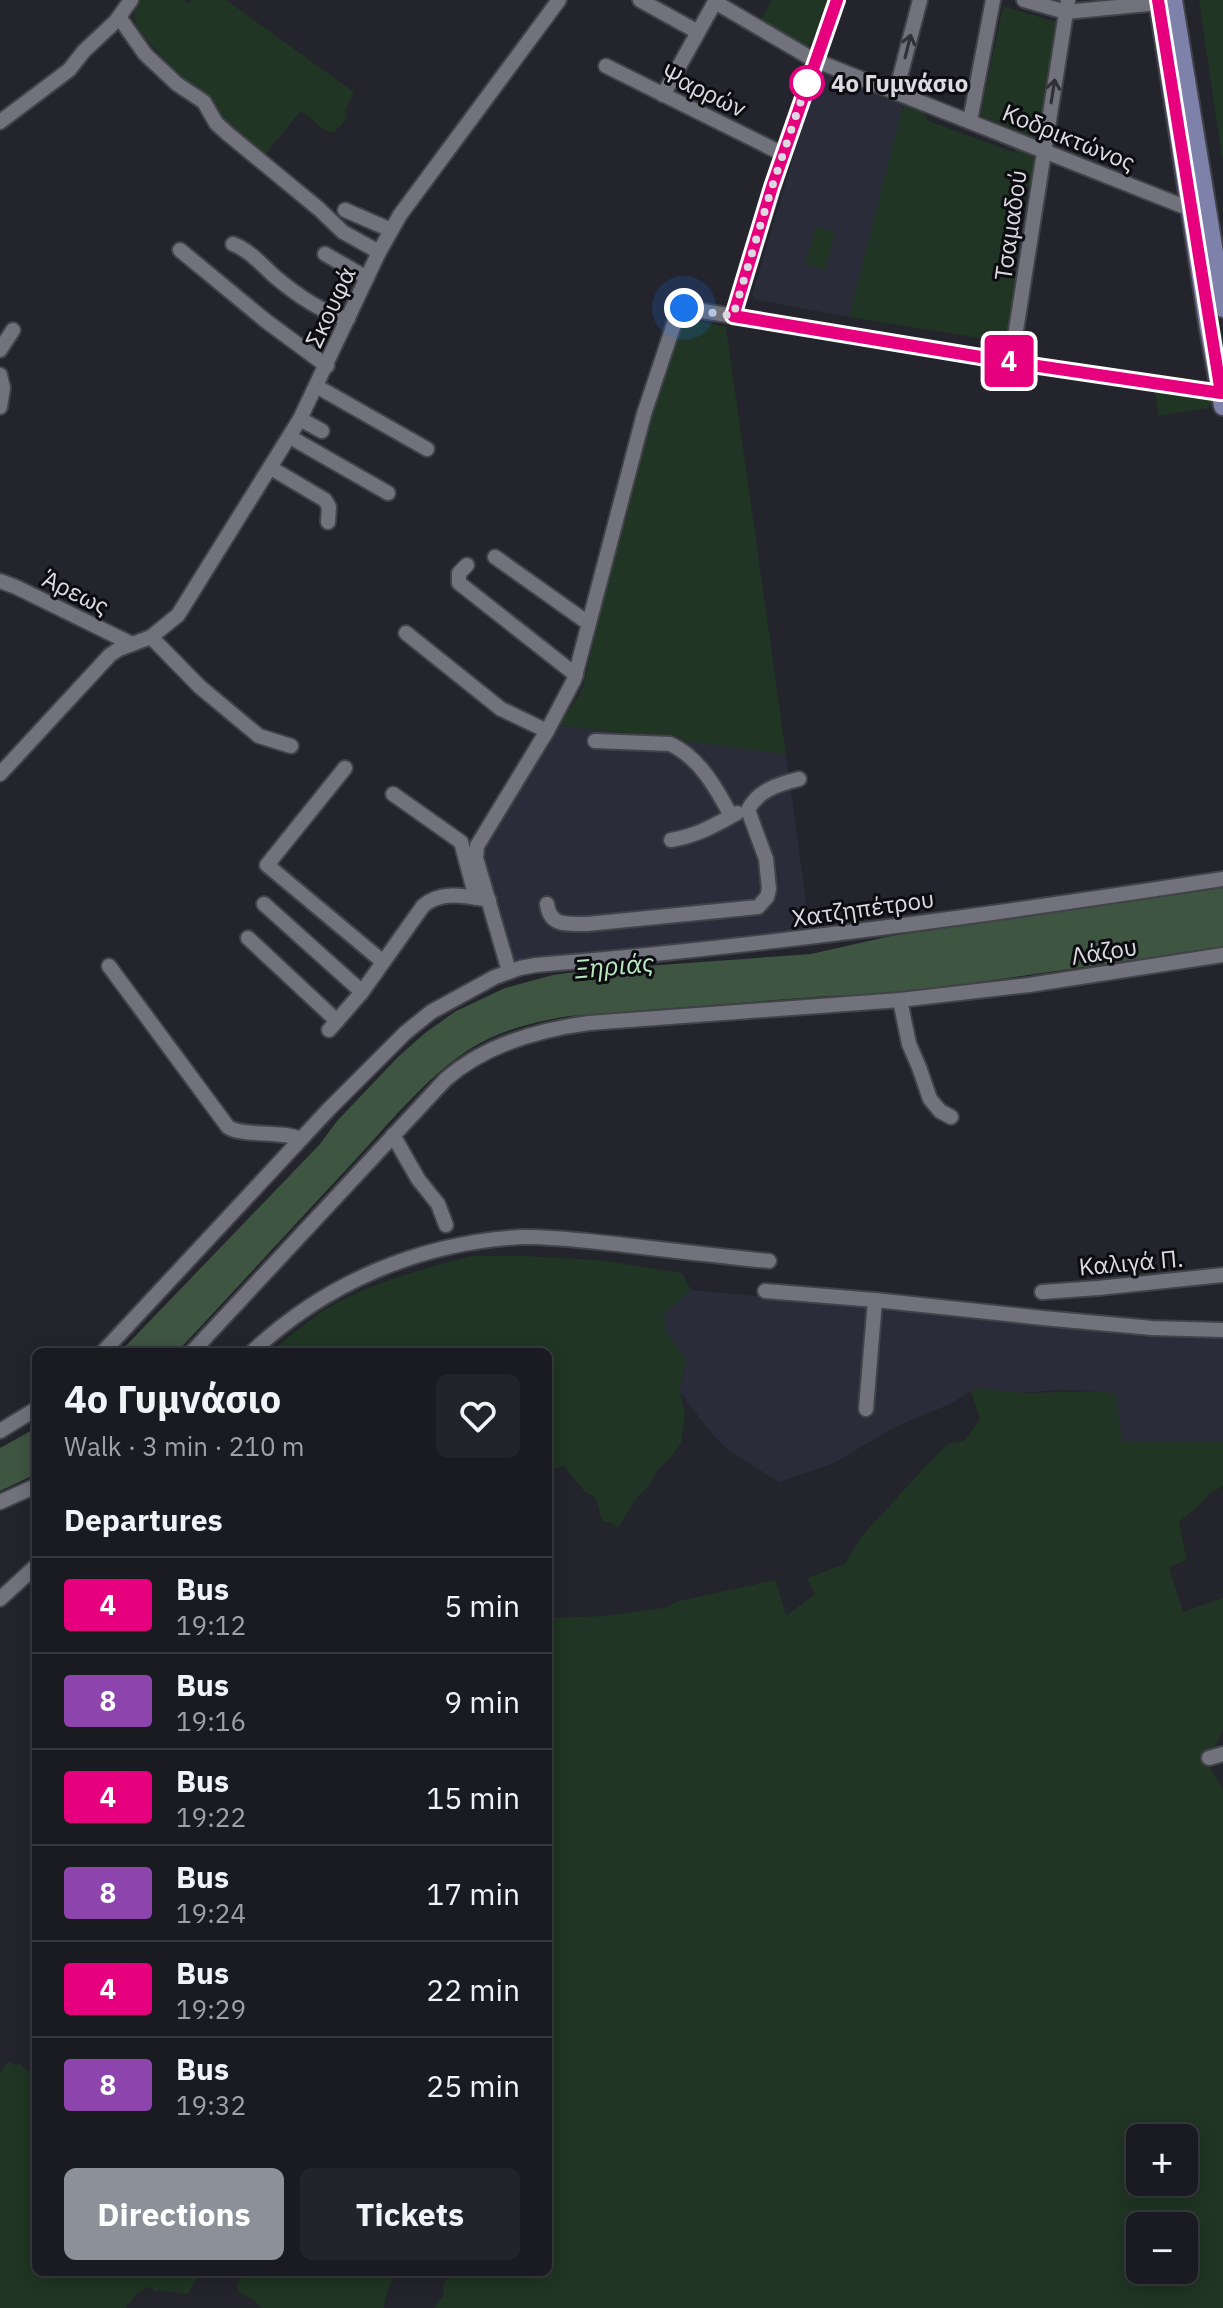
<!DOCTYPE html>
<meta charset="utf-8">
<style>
body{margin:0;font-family:"IBM Plex Sans",sans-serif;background:#23242a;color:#f1f3f6;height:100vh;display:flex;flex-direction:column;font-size:30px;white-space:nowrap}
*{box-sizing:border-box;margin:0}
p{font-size:26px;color:#9fa1a5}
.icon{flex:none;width:44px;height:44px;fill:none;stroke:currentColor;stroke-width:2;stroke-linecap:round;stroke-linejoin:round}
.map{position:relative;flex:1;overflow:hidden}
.sheet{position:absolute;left:32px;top:1348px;width:520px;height:928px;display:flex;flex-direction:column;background:#1a1b21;border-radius:12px;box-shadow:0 4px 20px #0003,0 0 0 2px #38393f}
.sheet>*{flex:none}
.badge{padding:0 16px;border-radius:6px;font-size:28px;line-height:52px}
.tools{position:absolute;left:1126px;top:2124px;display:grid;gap:16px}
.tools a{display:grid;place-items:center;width:72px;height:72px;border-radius:12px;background:#1a1b21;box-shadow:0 4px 20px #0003,0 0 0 2px #38393f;font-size:40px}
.you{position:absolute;width:40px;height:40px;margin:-20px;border:6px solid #fff;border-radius:50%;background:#1a73e8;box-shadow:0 0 0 12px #1a73e833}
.map>.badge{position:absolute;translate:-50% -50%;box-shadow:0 0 0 4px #fff}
h2{padding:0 32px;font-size:30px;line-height:72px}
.round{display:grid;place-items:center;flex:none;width:84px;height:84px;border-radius:12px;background:#23242a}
.overview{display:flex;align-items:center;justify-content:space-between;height:136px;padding:0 32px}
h1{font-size:38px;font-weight:800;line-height:60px}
.button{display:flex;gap:16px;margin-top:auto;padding:16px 32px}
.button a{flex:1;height:92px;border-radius:12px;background:#8c9099;color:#fff;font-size:32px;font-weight:800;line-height:92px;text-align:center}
.button a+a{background:#23242a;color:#f1f3f6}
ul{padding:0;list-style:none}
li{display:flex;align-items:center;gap:24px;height:96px;padding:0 32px;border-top:2px solid #38393f}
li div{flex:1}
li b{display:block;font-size:30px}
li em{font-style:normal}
li .badge{min-width:88px;font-weight:700;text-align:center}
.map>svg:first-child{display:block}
.built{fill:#2b2c3a}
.green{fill:#203523;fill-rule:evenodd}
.water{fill:#3e5541}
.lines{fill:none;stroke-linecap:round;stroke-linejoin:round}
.minor-casing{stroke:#424249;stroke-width:18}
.major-casing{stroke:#424249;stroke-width:22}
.minor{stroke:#71727c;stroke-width:14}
.major{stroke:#7e81aa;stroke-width:18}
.oneway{stroke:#303036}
.line-casing{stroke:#fff;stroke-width:18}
.line{stroke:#e6007e;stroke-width:12}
.walk{stroke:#dadae0;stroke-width:8;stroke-dasharray:0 14.4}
.stop-dot{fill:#fff;stroke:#e6007e;stroke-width:4}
.labels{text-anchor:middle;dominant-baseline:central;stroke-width:6;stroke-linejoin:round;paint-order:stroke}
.stop-label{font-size:24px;font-weight:bold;fill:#dadae0;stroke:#0d0d11;text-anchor:start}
.street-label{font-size:24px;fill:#dadae0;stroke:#0d0d11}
.water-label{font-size:26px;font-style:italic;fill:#bae9bf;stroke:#0d0d11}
</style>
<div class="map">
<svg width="1223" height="2308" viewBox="0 0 1223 2308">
<rect width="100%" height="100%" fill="#23242c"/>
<!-- built -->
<g class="built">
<path d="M820 68 904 102 849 317 757 300 752 295Z"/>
<path d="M559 725 786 754 810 932 512 960 483 858V850Z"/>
<path d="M691 1290 1127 1331 1223 1338V1441H1122L1116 1395 1099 1391 1058 1390 1019 1393 971 1391 950 1404 897 1426 834 1463 779 1482 728 1450 712 1434 679 1391 687 1361 666 1331 664 1314Z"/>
</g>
<!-- green -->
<g class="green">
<path d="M136 0H182L188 3 192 0H226L354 92 345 111 347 118 334 133C321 132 313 116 300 112L261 160 172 72C162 48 124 31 136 0Z"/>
<path d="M772 0H829L811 44 806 47 759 24Z"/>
<path d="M1199 0H1223V158H1222Z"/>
<path d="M1003 6 1060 23 1040 139 980 116Z"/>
<path d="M904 102 921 108 928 121 1013 152 1021 148 1041 156 1036 182 1025 191 1012 274 1019 284 1010 343 849 317Z"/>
<path d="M816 227 835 232 825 270 805 264Z"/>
<path d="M684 318 726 327 786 754 559 725 580 693 584 683 620 522 640 453Z"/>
<path d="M1155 390 1209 399 1212 404 1208 408 1158 416Z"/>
<path d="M472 1256H524L599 1260 682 1273 691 1290 664 1314 666 1331 687 1361 679 1389 685 1412 681 1443 671 1457 658 1470 648 1487 637 1497 618 1528 612 1523 602 1521 596 1498 584 1491 564 1466 548 1470V1352H270C285 1340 299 1328 314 1317 358 1286 420 1269 472 1256Z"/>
<path d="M979 1388 1023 1393 1099 1391 1116 1394 1122 1441H1223V1486L1207 1495 1205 1500 1179 1522 1187 1560 1169 1567 1183 1612 1223 1598V1729C1210 1766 1198 1749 1223 1789V2308H434L444 2294 443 2286 450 2272H548V1618L605 1616 669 1607 675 1602 776 1580 786 1616 815 1594 807 1578 845 1564 860 1538 924 1468 948 1444 965 1440 980 1419 971 1391ZM1140 2138H1184V2182H1140ZM1140 2226H1184V2270H1140Z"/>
<path d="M8 2061 14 2065 20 2064 33 2075 36 2074V2272H200L188 2294 158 2290 155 2294 153 2289 148 2287 136 2294 126 2308H0V2073Z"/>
<path d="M233 2272H402C389 2279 386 2294 384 2308H262L254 2300 239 2292 237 2287 241 2278 232 2274Z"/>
</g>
<!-- water -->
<g class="water">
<path d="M1223 888V947L896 994 828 996 569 1016C539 1021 509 1028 482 1042 436 1066 391 1121 356 1159 296 1223 237 1288 177 1352H120L320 1144 337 1121 399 1056 425 1033 456 1011 505 988 553 975 592 970 811 954 891 936Z"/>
<path d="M36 1428V1474L0 1491V1448Z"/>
</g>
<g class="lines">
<!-- minor casing -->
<g class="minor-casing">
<g id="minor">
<path d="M640 0 698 32"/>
<path d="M1024 0 1066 12 1158 3"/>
<path d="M715 2 814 60 1190 209"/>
<path d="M119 17 145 54 177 84 204 102 216 123 228 134 319 209 343 232 379 252"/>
<path d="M606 66 783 154"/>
<path d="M896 92 920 0"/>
<path d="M663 95 716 0"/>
<path d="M970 121 993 0"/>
<path d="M0 122 69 70 84 51 116 21 131 0"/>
<path d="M345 210 391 230"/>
<path d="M233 244C249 250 261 264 273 275 295 294 320 312 348 319"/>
<path d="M180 250 266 321 327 366"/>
<path d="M325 254 367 278"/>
<path d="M0 350 13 330"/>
<path d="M1011 362 1068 0"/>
<path d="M0 375 3 388 0 407"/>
<path d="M316 386 427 449"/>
<path d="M300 419 322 431"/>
<path d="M290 437 388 493"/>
<path d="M271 468 325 500 329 507 328 522"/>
<path d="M495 557 588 623"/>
<path d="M467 565 459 573V583L576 675"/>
<path d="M0 581 16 587 132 644"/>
<path d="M406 633 501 709 547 731"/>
<path d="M151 637 200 687 259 736 291 746"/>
<path d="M595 741 670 744C699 757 717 789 731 816"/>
<path d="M345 768 267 865 382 961"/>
<path d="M0 774 110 655 119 649 151 637 178 615 300 419 379 252 400 215 559 0"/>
<path d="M393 794 461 842 476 898"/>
<path d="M671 840C699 835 713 826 737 813"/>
<path d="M264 904 362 992"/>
<path d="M547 904C550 927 568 924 587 924L758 907 767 897 769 889 766 859 748 810C758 790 779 784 799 779"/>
<path d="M248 938 337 1021"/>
<path d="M109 966 228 1127C243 1137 279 1130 301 1139"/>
<path d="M509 971 476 858 477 846 547 731 574 680 644 414 678 312 684 308 733 316 783 154 837 0"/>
<path d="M900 1000 909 1044 919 1067 930 1099 940 1111 951 1117"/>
<path d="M329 1030 362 992 423 906C441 890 466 896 489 900"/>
<path d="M393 1135 418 1179 438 1204 446 1225"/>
<path d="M765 1291 875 1300 1043 1318 1152 1328 1223 1330"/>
<path d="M1042 1292 1098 1288 1223 1275"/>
<path d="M103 1352 329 1109 405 1033 431 1012 495 977 520 968 536 965C766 946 995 914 1223 879"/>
<path d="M192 1352 445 1080C484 1045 537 1030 589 1023L900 1000 1029 985 1223 955"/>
<path d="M252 1352C325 1283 419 1243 520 1237 552 1236 585 1241 617 1244 668 1250 718 1256 769 1261"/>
<path d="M866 1409 875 1300"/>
<path d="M0 1431 36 1409"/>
<path d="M0 1502 36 1486"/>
<path d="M0 1599 36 1566"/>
<path d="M1209 1758 1223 1754"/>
</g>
</g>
<!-- major casing -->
<g class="major-casing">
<g id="major">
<path d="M1158 0 1209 329 1223 406"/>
<path d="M1173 0 1223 308"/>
</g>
</g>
<!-- minor -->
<use href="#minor" class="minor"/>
<!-- major -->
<use href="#major" class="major"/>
</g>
<!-- one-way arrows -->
<defs><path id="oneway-shaft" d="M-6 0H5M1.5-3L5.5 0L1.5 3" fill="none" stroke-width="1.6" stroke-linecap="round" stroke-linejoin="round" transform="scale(2)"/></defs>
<g class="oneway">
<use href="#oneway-shaft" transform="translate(908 46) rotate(-76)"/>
<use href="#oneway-shaft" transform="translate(1053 91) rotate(-81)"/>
</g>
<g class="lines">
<!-- line casing -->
<g class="line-casing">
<path id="line" d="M837 0 772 187 733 316 1011 362 1221 393 1158 0"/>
</g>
<!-- line -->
<use href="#line" class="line"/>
<!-- walk -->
<path class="walk" d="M684 308 733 316 772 187 807 83"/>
</g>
<!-- markers -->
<circle class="stop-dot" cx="807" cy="83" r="16"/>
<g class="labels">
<!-- stop labels -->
<g class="stop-label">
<text x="831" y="83">4ο Γυμνάσιο</text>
</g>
<!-- street labels -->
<g class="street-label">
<text transform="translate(704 90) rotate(26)">Ψαρρών</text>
<text transform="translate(1069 137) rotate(22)">Κοδρικτώνος</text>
<text transform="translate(1010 225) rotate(-82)">Τσαμαδού</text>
<text transform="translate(330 307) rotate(-65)">Σκουφά</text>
<text transform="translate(76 592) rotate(26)">Άρεως</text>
<text transform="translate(863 908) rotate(-8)">Χατζηπέτρου</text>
<text transform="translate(1104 951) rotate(-9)">Λάζου</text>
<text transform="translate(1131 1262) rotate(-5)">Καλιγά Π.</text>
</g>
<!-- water labels -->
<g class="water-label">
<text transform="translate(614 965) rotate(-5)">Ξηριάς</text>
</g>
</g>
</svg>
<div class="tools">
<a>+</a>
<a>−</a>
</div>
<div class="you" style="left:684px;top:308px"></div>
<b class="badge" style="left:1009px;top:361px;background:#e6007e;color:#fff">4</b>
<section class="sheet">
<div class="overview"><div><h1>4ο Γυμνάσιο</h1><p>Walk · 3 min · 210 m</p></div><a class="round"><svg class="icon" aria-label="heart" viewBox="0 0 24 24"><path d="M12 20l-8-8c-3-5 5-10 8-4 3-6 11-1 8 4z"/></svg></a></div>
<h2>Departures</h2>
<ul>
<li><span class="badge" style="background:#e6007e;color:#fff">4</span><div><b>Bus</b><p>19:12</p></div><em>5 min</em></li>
<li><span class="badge" style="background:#8e44ad;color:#fff">8</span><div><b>Bus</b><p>19:16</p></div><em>9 min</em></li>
<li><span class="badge" style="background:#e6007e;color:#fff">4</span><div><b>Bus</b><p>19:22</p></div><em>15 min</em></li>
<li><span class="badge" style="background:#8e44ad;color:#fff">8</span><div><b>Bus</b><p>19:24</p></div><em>17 min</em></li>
<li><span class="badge" style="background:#e6007e;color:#fff">4</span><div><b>Bus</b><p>19:29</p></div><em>22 min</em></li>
<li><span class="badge" style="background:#8e44ad;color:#fff">8</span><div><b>Bus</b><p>19:32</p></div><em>25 min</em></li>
</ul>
<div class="button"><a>Directions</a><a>Tickets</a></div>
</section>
</div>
